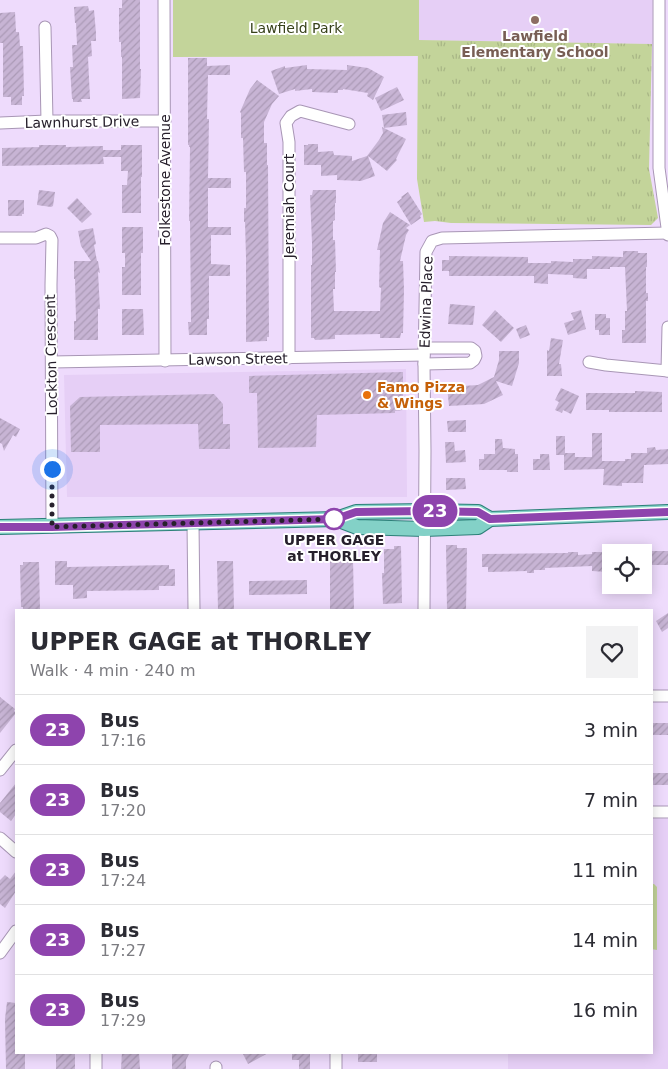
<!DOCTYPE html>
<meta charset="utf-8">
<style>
body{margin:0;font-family:"DejaVu Sans",sans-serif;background:#f2f2f3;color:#2b2b33;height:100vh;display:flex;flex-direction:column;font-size:19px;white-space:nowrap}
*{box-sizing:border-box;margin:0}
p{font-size:16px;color:#7c7c81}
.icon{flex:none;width:28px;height:28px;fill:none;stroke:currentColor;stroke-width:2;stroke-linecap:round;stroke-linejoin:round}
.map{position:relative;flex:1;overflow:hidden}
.details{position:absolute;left:15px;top:609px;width:638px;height:445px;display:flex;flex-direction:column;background:#fff;border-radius:0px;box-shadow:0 2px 12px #0003}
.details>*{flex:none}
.badge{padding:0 10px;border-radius:16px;font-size:18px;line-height:32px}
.tools{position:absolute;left:602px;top:544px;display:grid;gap:10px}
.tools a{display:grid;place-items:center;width:50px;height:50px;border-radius:0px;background:#fff;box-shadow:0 2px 12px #0003;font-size:25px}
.you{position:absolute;width:25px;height:25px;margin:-12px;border:4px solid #fff;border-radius:50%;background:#1a73e8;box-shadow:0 0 0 8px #1a73e833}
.map>.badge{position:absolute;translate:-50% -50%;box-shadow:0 0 0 2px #fff}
.round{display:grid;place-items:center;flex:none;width:52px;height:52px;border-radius:0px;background:#f2f2f3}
.overview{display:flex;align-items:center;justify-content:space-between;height:85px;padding:0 15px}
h1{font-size:24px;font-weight:700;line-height:38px}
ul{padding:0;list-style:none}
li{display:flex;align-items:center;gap:15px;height:70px;padding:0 15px;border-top:1px solid #e1e1e2}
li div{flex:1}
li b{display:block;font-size:19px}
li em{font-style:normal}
li .badge{min-width:55px;font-weight:700;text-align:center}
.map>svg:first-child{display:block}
.built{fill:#e6cff6}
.grass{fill:url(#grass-tufts)}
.green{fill:#c3d49a}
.building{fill:url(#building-hatch)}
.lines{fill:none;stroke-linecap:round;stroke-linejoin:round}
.minor-casing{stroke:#a896b5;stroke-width:13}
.major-casing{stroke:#2d8079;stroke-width:16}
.minor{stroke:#fff;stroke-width:11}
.major{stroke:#83d1c7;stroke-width:14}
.line-casing{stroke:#fff;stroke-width:11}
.line{stroke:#8e44ad;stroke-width:8}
.walk{stroke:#27202c;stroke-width:5;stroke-dasharray:0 9}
.education-dot{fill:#8d6e63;stroke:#fff;stroke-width:2}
.food-dot{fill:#e8710a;stroke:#fff;stroke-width:2}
.stop-dot{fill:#fff;stroke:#8e44ad;stroke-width:2.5}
.labels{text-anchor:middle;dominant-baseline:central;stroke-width:4;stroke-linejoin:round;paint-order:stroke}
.park-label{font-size:14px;fill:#37411a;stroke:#fff}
.education-label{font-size:14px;font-weight:bold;fill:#785e54;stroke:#fff}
.street-label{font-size:14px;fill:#27202c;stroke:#fff}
.food-label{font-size:14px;font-weight:bold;fill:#c56008;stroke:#fff;text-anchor:start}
.stop-label{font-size:14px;font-weight:bold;fill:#27202c;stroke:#fff}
</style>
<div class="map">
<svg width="668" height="1069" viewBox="0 0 668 1069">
<defs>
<pattern id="grass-tufts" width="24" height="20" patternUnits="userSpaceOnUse" patternTransform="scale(1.25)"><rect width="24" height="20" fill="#c3d49a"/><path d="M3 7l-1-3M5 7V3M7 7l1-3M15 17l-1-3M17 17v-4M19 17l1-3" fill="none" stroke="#a8b685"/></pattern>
<pattern id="building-hatch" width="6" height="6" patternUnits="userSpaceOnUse" patternTransform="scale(1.25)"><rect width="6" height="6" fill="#c7b4d4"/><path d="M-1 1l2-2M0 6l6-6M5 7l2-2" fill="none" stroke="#ab9ab6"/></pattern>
</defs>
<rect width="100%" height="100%" fill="#eedbfc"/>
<!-- built -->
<g class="built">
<path d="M419 0H652V44L418 40Z"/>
<path d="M406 369 407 497H67L64 375Z"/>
<path d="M651 819H668V1069H508V1053L651 1052Z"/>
</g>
<!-- grass -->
<path class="grass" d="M418 40 652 44 649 169 658 218 651 225 451 223 435 221 424 222 417 179Z"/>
<!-- green -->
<g class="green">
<path d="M173 0H419V56L173 57Z"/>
<path d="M651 884H654L657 887V950L651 949Z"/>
</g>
<!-- building -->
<g class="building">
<path d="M122 0H140V69H141L140 98 122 99V57H121V42H119V8H122Z"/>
<path d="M88 6 89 11 94 10 96 33V41H91L92 56 88 57 90 99H81L82 102H73V99H72L70 67H73L72 45H77L76 23H75L74 7Z"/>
<path d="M15 12 16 32H19L20 46H23L24 96H22V105H11V97H3V43H0V13Z"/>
<path d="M188 58H207V66L230 65V75H208L207 119H209L208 178H231V188H208V227H231V235H211V264L230 265V276H209V319H207V335H189L188 322H191L190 221H189L190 147H189V145H188Z"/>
<path d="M307 65V69L347 70V65L368 68 384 77 373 100 367 96 368 93 343 89V90H338V93L312 92V89L295 91V89L279 94 271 71 285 66V68Z"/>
<path d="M257 80 279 96 272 104 264 122V143H267V165H268L269 337H267V341L246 342V257L245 222H244V208H246V172H244L243 138H241V113L240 112 250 89Z"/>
<path d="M397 87 404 100 381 111 375 98Z"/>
<path d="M406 112 407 125 384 128 382 115Z"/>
<path d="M382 127 406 139 396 159 397 160 387 171 368 156 375 176 361 181 337 180V175L321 176V165H304V145H308V144H318V152L333 151 334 155 352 156V161L367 156 379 140 383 133Z"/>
<path d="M39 145H66V147L103 146V150H121V145H142V177H141V213H122V185H127L128 171H121V157H103L104 164 2 166V148L39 147Z"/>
<path d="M39 190 55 192 53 206 51 207 37 205Z"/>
<path d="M313 190H336V203H335V220L333 221V240H335L336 272H335V289H333L334 311H380L381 288 379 287 380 250H377L383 223 390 212 410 225 406 228 409 230 406 235 400 261H403L404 290 403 333H401L400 338H380V334L335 335V339L315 340 314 338H311V265H312V243L310 195H312Z"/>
<path d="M408 192 422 214 420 216 421 218 411 225 397 202 402 198 401 197Z"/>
<path d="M77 198 92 214 82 223 67 208Z"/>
<path d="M8 200H24V214H22V216H9L8 215Z"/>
<path d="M122 227H143V253H141V295H122V267H125V253H122Z"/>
<path d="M93 228 96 244 94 245 97 261H98L100 273 98 272 100 309H98V340H74V321H76L75 279H74V261H91L81 246 78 231Z"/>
<path d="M623 251H638V253H647V267H646V293H648V301H646V343H622V330H625V311H627L625 267H610V269H587V279L573 278V275L548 274V284L534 283V276H449V271H442V260H449V256L528 257V263H551V261L573 262V259H592V256L623 257Z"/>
<path d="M450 304 475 306 473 325 448 324Z"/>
<path d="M122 309H143L144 335H122Z"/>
<path d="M495 310 514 328 501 342 482 325Z"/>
<path d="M581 310 586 329 568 335 564 323 574 320 571 313Z"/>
<path d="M595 314H606V318H610V335H599V330H595Z"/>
<path d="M526 325 530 335 520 339 516 329Z"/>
<path d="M551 338 563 340 559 364H561L562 376H547V350L549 351Z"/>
<path d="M499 351H519V363L512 386 496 381 503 395 484 404 449 406 447 387 478 385 494 377 499 360Z"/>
<path d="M403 372V410L395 411V413L317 415 316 447 258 448 257 393H249V376Z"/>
<path d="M561 388 579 396 571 414 563 410 562 413 555 410 559 402 555 400Z"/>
<path d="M635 391 662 392V412H609V410H586V393H635Z"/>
<path d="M214 394 223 404V424H230V449H199L198 424 100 425V452H71L70 406 80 397Z"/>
<path d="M0 418 20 429 16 437 13 435 4 451 2 444 0 443Z"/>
<path d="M466 420V432H448L447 421Z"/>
<path d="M592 433H602V461H625V459H631V453H647V448L655 447 656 450 668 449V464L644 465 643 483H622V486L603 485 604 469 564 470V455H556V436H565V453H575V457H592Z"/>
<path d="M495 439H502L503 448 515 449V454H518V472H507V470H479V459H484V454H495Z"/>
<path d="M445 442H454L455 451 465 450 466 462 446 463Z"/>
<path d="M540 454H549L550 470H533V459H540Z"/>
<path d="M446 478H465L466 489 446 490Z"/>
<path d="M446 545H457V548H467L466 610H447Z"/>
<path d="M394 546H401L402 603 383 604 382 573H384V549H394Z"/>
<rect x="644" y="551" width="24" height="14"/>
<path d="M568 552H578V555L592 554V552H607V572L592 571V566L545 568V570H534V573H527V571L488 572V567H482V554L568 553Z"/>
<path d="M353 558 354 610H330V559Z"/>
<path d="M55 561H67V567L169 565V569H175V586H159V590L87 591V598L73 599V585H55Z"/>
<path d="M217 561H233L234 610H218Z"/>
<path d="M23 562H39L40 610H23V607H21L20 565H23Z"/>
<path d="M307 580V594L249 595V581Z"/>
<path d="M668 613V628L662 632 656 621Z"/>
<path d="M0 697 15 709 14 711 16 713 0 733Z"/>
<rect x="651" y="723" width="17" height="12"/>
<rect x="651" y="773" width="17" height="12"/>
<path d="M16 783V814L11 821 0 812V803Z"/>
<path d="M16 871V891L5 908 0 904V880L5 875 10 879Z"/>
<path d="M7 1002 16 1003V1052H25V1069H6L5 1019Z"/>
<rect x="56" y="1052" width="19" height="17"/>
<path d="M122 1052H139L140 1069H121Z"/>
<path d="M172 1052H190L186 1060V1069H172Z"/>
<path d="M242 1052H270L248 1064Z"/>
<path d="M292 1052H310V1069H299V1060H292Z"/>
<rect x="358" y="1052" width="19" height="10"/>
</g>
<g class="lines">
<!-- minor casing -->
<g class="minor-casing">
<g id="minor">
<path d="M164 0 165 361"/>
<path d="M659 0V168L668 235"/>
<path d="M45 27 47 121"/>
<path d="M0 123 47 121H165"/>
<path d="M0 238H36L46 234 50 236 52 240 51 285 52 527"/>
<path d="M289 358V142L286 123 291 116 300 111 349 124"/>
<path d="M52 362 424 355"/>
<path d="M589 362 606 365 668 371"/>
<path d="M424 364 470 363 474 360 476 356 475 351 471 348H424"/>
<path d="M667 371 668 327"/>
<path d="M193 523 194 610"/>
<path d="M424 610 425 451 424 364 426 252 432 241 442 238 668 233"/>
<path d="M651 696H668"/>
<path d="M0 770 16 750"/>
<path d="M651 812H668"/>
<path d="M0 838 16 852"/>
<path d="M0 953 16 931"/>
<path d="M336 1052V1069"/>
<path d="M216 1067V1069"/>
<path d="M96 1069V1052"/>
</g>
</g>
<!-- major casing -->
<g class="major-casing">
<g id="major">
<path d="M336 519 357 527 424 529 478 527 490 519"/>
<path d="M0 527 336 519 356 512 424 511 478 512 490 519 668 512"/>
</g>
</g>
<!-- minor -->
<use href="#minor" class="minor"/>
<!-- major -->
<use href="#major" class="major"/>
</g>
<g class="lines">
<!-- line casing -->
<g class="line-casing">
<path id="line" d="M0 527H52L336 519 356 512 424 511 478 512 490 519 668 512"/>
</g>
<!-- line -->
<use href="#line" class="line"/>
<!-- walk -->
<path class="walk" d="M52 469V527L336 519H334"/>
</g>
<!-- markers -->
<circle class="education-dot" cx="535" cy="20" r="5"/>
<circle class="food-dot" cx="367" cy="395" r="5"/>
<circle class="stop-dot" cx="334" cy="519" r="10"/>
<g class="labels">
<!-- park labels -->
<g class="park-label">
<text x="296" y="28">Lawfield Park</text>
</g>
<!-- education labels -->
<g class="education-label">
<text x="535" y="36">Lawfield<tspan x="535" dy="16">Elementary School</tspan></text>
</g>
<!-- street labels -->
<g class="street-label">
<text transform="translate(82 122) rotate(-1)">Lawnhurst Drive</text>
<text transform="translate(165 180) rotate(-90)">Folkestone Avenue</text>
<text transform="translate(289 206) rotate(-90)">Jeremiah Court</text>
<text transform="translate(426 302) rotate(-88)">Edwina Place</text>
<text transform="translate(51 355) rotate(-91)">Lockton Crescent</text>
<text transform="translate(238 359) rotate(-1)">Lawson Street</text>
</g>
<!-- food labels -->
<g class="food-label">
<text x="377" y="387">Famo Pizza<tspan x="377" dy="16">&amp; Wings</tspan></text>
</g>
<!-- stop labels -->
<g class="stop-label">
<text x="334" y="540">UPPER GAGE<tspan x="334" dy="16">at THORLEY</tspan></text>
</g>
</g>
</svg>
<div class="tools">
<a><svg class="icon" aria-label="locate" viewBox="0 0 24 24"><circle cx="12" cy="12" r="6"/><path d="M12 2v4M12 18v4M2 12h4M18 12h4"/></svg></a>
</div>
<div class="you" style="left:52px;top:469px"></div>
<b class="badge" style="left:435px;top:511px;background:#8e44ad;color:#fff">23</b>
<section class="details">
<div class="overview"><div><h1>UPPER GAGE at THORLEY</h1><p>Walk · 4 min · 240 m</p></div><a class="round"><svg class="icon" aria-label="heart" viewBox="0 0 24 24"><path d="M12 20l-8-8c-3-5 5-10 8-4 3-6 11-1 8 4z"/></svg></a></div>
<ul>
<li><span class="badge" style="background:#8e44ad;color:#fff">23</span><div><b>Bus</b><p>17:16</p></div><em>3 min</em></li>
<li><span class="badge" style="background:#8e44ad;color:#fff">23</span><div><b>Bus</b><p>17:20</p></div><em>7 min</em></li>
<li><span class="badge" style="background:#8e44ad;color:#fff">23</span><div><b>Bus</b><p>17:24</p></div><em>11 min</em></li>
<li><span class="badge" style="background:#8e44ad;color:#fff">23</span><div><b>Bus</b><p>17:27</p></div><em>14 min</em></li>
<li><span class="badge" style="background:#8e44ad;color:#fff">23</span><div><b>Bus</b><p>17:29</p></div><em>16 min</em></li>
</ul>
</section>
</div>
